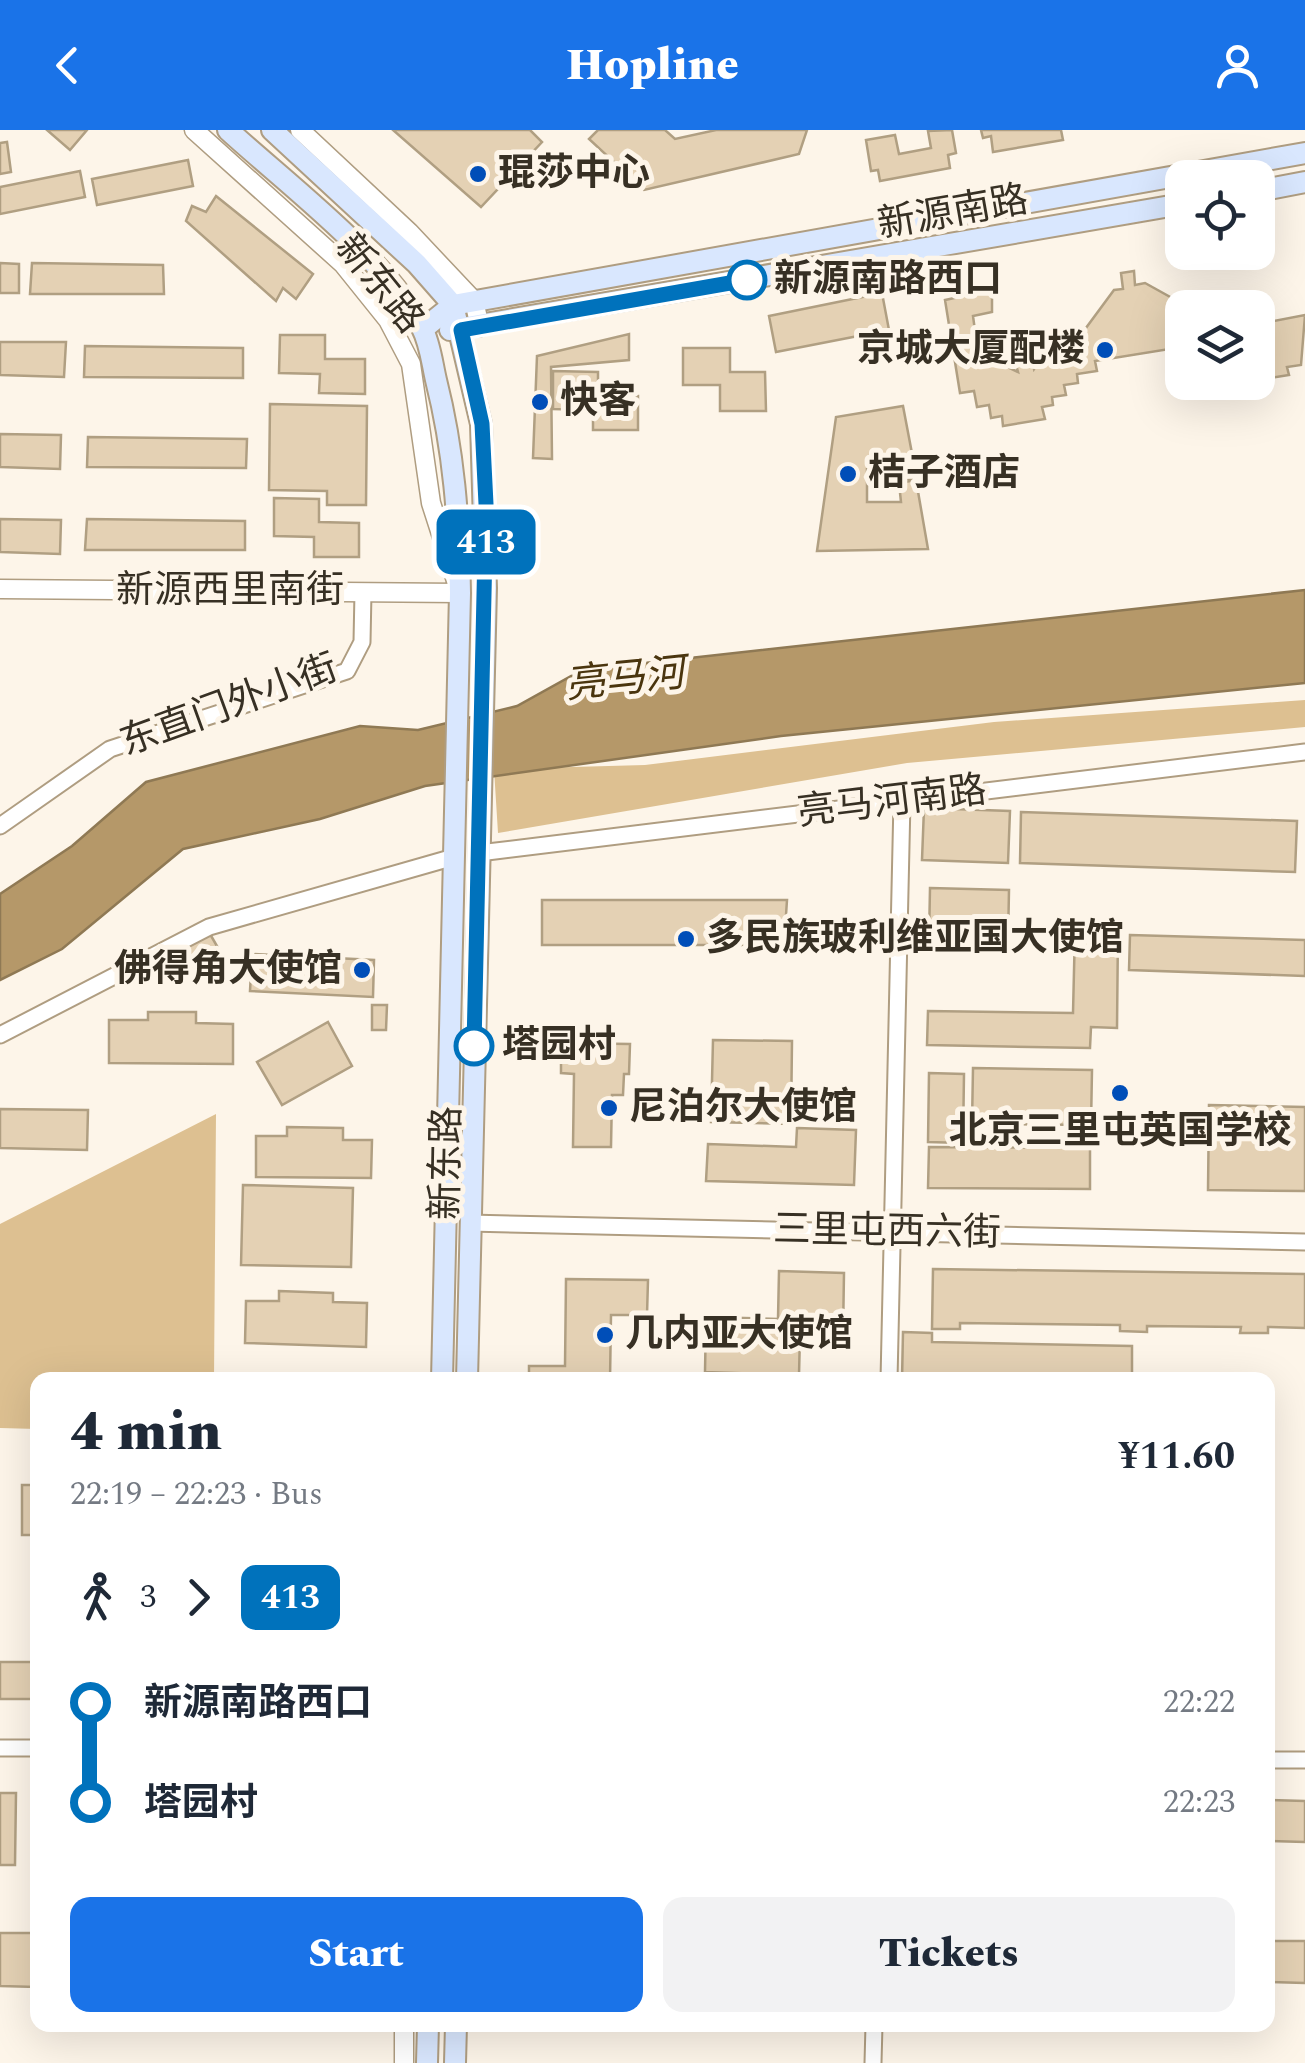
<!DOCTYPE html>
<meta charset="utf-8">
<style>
body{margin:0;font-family:Spectral,"Noto Sans SC",serif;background:#f2f2f3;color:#1f2937;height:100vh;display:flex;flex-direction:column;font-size:38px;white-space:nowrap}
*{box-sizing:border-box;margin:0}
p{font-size:32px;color:#747a83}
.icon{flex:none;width:55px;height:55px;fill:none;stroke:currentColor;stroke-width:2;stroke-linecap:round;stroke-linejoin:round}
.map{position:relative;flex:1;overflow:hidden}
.side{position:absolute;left:30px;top:1242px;width:1245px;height:660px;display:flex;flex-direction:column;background:#fff;border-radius:20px;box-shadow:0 10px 40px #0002}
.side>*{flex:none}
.badge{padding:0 20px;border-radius:15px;font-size:35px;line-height:65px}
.fabs{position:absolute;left:1165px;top:30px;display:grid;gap:20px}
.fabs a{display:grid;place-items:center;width:110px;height:110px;border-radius:20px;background:#fff;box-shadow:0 10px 40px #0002;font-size:50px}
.map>.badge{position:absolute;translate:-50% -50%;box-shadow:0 0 0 5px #fff}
.legs{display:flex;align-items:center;gap:15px;height:110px;padding:0 40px;font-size:32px}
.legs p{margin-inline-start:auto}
.head{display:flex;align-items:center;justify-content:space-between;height:170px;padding:0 40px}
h1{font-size:55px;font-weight:800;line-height:75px}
.action{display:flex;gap:20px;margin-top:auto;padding:20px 40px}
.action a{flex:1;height:115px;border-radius:20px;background:#1a73e8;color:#fff;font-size:40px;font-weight:800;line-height:115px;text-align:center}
.action a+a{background:#f2f2f3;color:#1f2937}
ul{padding:0 40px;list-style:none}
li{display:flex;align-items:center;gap:35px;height:100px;font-size:38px}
li i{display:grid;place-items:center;width:15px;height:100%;margin:0 12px;background:currentColor}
li i::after{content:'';width:25px;height:25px;margin:-12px;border:8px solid;border-radius:50%;background:#fff}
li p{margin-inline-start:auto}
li:first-child i{background:linear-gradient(#0000 50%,currentColor 0)}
li:last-child i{background:linear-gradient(currentColor 50%,#0000 0)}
header{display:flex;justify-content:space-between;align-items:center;height:130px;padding:0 40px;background:#1a73e8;color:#fff;font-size:45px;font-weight:800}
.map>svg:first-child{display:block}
.green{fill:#ddc091}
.water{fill:#b59869;stroke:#8f7954;stroke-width:2.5}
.building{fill:#e4d1b4;stroke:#b09f82;stroke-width:2.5}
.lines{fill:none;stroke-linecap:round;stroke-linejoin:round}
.minor-casing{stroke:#af9d81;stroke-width:19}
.tertiary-casing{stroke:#af9d81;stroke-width:21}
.secondary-casing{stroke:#af9d81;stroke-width:24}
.minor{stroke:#fff;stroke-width:15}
.tertiary{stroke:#fff;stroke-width:18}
.secondary{stroke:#d9e7fe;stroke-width:20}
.line-1-casing{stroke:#fff;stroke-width:22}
.line-1{stroke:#0072bc;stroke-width:15}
.poi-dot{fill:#004eb8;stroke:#fdf5e9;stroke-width:4}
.stop-1-dot{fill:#fff;stroke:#0072bc;stroke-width:5}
.labels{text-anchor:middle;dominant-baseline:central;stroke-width:10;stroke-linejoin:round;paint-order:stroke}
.poi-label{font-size:38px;font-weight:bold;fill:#373024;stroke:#fdf5e9;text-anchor:start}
.street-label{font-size:38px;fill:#373024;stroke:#fdf5e9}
.stop-label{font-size:38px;font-weight:bold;fill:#373024;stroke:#fdf5e9;text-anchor:start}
.water-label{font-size:40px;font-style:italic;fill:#4a350e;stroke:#fdf5e9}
</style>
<header><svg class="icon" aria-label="back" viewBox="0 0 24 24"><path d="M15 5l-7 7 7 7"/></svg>Hopline<svg class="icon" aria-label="person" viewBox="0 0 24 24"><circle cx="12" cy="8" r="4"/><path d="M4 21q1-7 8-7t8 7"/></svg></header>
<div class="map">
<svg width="1305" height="1933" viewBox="0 0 1305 1933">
<rect width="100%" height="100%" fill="#fdf5e9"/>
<!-- green -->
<g class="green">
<path d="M1305 570V597L907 633 498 703 494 639 645 635 994 592Z"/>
<path d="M216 984 214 1250H38L37 1299 0 1298V1094Z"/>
</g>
<!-- water -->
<path class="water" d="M1305 460V553L781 606 425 656 320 689 183 719 62 819 0 850V764L72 716 146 652 360 596 418 600 517 576 582 540Z"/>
<!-- building -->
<g class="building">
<path d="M47 0H87L70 20Z"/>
<path d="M393 0H530L542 12 481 77Z"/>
<path d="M598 0H665L675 9 716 0H807L799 24 644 60 589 9Z"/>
<path d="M952 0 956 23 948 25 950 38 880 51 878 40 871 41 866 10 895 5 899 24 931 18 928 1Z"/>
<path d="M981 0H1061L1063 10 993 22 991 6 983 8Z"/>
<path d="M7 12 11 42 0 44V13Z"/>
<path d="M188 30 193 56 97 75 92 49Z"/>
<path d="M80 41 85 67 0 84V57Z"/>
<path d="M216 66 313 144 296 169 283 158 276 171 186 91 192 76 206 82Z"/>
<path d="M0 133 19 134V163H0Z"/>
<path d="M32 133 163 135 164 164H30Z"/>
<path d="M1134 141 1135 155 1145 153 1190 178H1182V217L1095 231 1097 241 1077 244 1078 253 1064 255 1066 265 1052 267 1053 275 1042 277 1045 289 1003 296 1002 286 991 288 989 275 977 277 974 261 960 263 945 170 992 160V182L973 186 978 223 1018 242 1014 227 1030 223 1034 239 1053 209 1080 206 1114 160 1123 159 1121 143Z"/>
<path d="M882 163 889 200 776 222 769 186Z"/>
<path d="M1305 185 1301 235 1287 237 1289 245 1258 250V194Z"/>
<path d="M629 204V230L551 237 552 329 533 328 537 226Z"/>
<path d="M280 205H325V229H365V264L319 263 320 244 279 243Z"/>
<path d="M0 212H66L64 247 0 245Z"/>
<path d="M85 216 243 218V248L84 247Z"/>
<path d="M683 218H730V242H765L766 281H720V255H683Z"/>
<path d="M553 241 598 242V266H638V300H593V280L553 279Z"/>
<path d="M270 274 367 276 366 375H327V361L269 360Z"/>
<path d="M903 276 914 334 867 339V372H901L899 353 916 350 928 419 817 421 836 287Z"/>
<path d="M0 304 61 305 60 339 0 337Z"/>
<path d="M88 307 247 309 246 338 87 337Z"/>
<path d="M274 368 319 369V392L359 393V427H314V407L274 406Z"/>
<path d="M0 389 61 390 60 424 0 422Z"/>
<path d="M87 389 245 391V420H85Z"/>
<path d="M924 678 1010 681 1008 733 922 730Z"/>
<path d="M1021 682 1297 691 1295 742 1020 733Z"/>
<path d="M930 758 1009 760 1008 812 929 810Z"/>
<path d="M542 770H787L784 815H542Z"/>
<path d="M1075 799 1118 800 1117 898 1091 897 1090 918 927 915 928 881 1073 883Z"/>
<path d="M210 804 221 823 185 843 174 824Z"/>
<path d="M1130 805 1305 810V846L1129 840Z"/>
<path d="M252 824 374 830 373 867 250 861Z"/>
<path d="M372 875H387L386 900H372Z"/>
<path d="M148 882H196V893L233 894V934L109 933V890H148Z"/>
<path d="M328 892 352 936 282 975 257 932Z"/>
<path d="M713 910 792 911 791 994 711 992Z"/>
<path d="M561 913 630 914 629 944H624L623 965H612L611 1017H573L574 944 561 943Z"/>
<path d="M973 938 1092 940 1091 995 972 994Z"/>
<path d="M929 943 964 944 963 1013 928 1012Z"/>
<path d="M1209 975 1305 977V1061L1208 1060Z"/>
<path d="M0 979 88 980 87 1020 0 1018Z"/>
<path d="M287 997 343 998V1010H372L371 1048 256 1047V1006H287Z"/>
<path d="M797 998 856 1000 854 1055 706 1051 708 1014 796 1017Z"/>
<path d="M929 1017 1090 1018V1059L928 1058Z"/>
<path d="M243 1055 353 1058 351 1137 241 1135Z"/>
<path d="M933 1139 1305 1144V1198L1268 1197V1203H1240L1241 1197 1147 1196V1202L1120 1201V1195L960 1193V1199H932Z"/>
<path d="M779 1141 844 1143 843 1205 800 1204 799 1245 705 1242 706 1187 778 1189Z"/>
<path d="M566 1149 648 1150 647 1185H611L610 1250H529V1236H565Z"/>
<path d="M279 1161 333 1163V1172L367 1173 366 1217 245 1213 246 1171H279Z"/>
<path d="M903 1202 932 1203V1212L1132 1216V1250H902Z"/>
<rect x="22" y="1355" width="16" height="50"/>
<rect x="0" y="1532" width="38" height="37"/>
<path d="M0 1663H16L15 1735H0Z"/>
<path d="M1268 1670 1305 1671V1712L1268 1711Z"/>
<path d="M0 1803H38L37 1857 0 1856Z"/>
<path d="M1268 1811H1305V1853L1268 1852Z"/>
</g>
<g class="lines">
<!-- minor casing -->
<g class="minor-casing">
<g id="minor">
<path d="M877 345 935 337"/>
<path d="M0 696 110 619 347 541 362 512 363 462"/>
<path d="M479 723 1305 622"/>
<path d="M0 905 209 797 454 727"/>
<path d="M469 1093 1305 1112"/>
<path d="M889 1250 902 671"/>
<path d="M0 1618H38"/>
<path d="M1268 1630H1305"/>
<path d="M873 1933 874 1895"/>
</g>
</g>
<!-- tertiary casing -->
<g class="tertiary-casing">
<g id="tertiary">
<path d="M300 0 409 102 474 171 480 197"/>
<path d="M0 459 460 463 431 373 411 234 388 190 343 134 194 0"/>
<path d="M404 1933V1895"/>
</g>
</g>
<!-- secondary casing -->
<g class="secondary-casing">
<g id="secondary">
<path d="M228 0C287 54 386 128 422 198 430 213 432 233 436 250 454 321 459 390 460 463L442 1250"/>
<path d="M272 0 417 134 453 175 481 294 486 458 467 1250"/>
<path d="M1258 61 1305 52"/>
<path d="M423 199 453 175 1305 23"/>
<path d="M450 200 1182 74"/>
<path d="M427 1933 428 1895"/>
<path d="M455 1933 456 1895"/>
</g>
</g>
<!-- minor -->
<use href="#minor" class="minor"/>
<!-- tertiary -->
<use href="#tertiary" class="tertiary"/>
<!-- secondary -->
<use href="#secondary" class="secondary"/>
</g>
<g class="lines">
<!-- line-1 casing -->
<g class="line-1-casing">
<path id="line-1" d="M474 916 486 374 482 294 461 200 747 150"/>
</g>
<!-- line-1 -->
<use href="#line-1" class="line-1"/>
</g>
<!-- markers -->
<g class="poi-dot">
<circle cx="478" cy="44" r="10"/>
<circle cx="1105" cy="220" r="10"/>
<circle cx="540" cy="272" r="10"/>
<circle cx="848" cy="344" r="10"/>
<circle cx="686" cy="809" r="10"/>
<circle cx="362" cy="840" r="10"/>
<circle cx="1120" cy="963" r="10"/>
<circle cx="609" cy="978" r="10"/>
<circle cx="605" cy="1205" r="10"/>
</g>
<g class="stop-1-dot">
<circle cx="747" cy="150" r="18"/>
<circle cx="474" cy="916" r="18"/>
</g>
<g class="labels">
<!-- poi labels -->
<g class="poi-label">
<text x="498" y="44">琨莎中心</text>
<text x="1085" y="220" text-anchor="end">京城大厦配楼</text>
<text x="560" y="272">快客</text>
<text x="868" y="344">桔子酒店</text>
<text x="706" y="809">多民族玻利维亚国大使馆</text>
<text x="342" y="840" text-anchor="end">佛得角大使馆</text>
<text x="629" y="978">尼泊尔大使馆</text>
<text x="1120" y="1002" text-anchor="middle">北京三里屯英国学校</text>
<text x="625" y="1205">几内亚大使馆</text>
</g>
<!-- street labels -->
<g class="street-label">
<text transform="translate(953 83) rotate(-10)">新源南路</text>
<text transform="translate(379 154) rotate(51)">新东路</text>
<text x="230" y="461">新源西里南街</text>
<text transform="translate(229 576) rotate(-20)">东直门外小街</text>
<text transform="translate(892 672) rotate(-7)">亮马河南路</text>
<text transform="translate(447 1033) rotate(-89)">新东路</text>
<text transform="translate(887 1102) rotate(1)">三里屯西六街</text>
</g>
<!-- stop labels -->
<g class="stop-label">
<text x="774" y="150">新源南路西口</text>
<text x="502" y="916">塔园村</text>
</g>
<!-- water labels -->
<g class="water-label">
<text transform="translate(625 550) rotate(-6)">亮马河</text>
</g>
</g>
</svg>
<div class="fabs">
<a><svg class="icon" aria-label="locate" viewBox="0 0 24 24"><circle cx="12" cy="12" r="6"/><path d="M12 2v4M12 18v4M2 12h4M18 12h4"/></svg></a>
<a><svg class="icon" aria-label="layers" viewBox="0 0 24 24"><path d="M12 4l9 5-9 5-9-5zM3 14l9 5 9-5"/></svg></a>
</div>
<b class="badge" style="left:486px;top:412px;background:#0072bc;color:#fff">413</b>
<section class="side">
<div class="head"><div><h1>4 min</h1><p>22:19 – 22:23 · Bus</p></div><b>¥11.60</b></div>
<div class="legs"><svg class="icon" aria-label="walk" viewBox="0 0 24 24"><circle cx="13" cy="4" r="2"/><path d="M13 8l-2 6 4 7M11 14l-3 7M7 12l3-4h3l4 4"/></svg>3<svg class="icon" aria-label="forward" viewBox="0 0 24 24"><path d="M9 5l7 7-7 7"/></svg><b class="badge" style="background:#0072bc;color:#fff">413</b></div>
<ul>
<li><i style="color:#0072bc"></i><b>新源南路西口</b><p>22:22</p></li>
<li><i style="color:#0072bc"></i><b>塔园村</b><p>22:23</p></li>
</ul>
<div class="action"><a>Start</a><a>Tickets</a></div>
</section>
</div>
